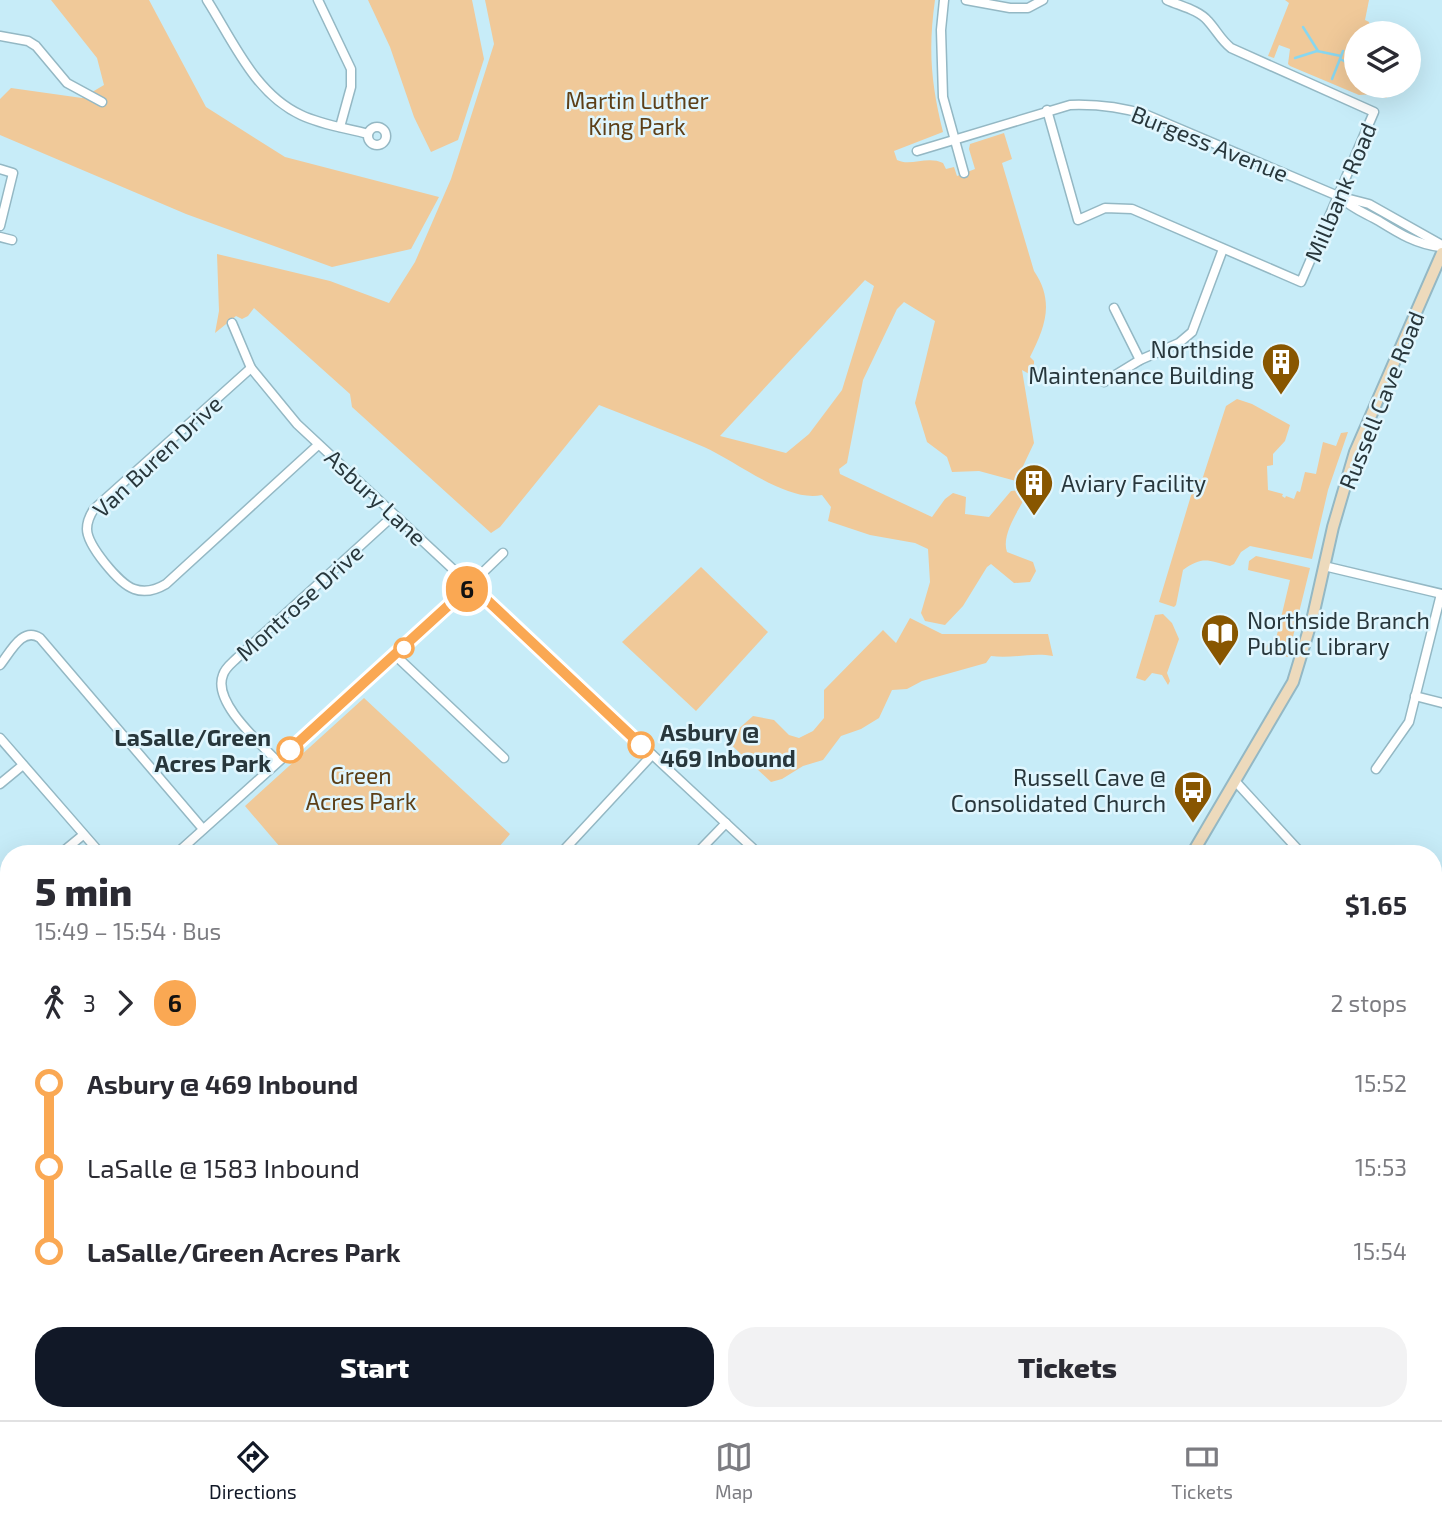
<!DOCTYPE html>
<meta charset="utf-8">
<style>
body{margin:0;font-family:"Exo 2",sans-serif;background:#f2f2f3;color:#2b2b33;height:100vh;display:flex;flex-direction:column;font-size:26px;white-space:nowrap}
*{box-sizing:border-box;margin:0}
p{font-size:23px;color:#7c7c81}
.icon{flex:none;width:38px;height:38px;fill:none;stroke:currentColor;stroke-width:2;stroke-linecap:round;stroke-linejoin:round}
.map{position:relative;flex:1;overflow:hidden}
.side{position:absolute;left:0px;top:845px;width:1442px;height:576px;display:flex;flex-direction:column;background:#fff;border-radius:28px 28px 0 0;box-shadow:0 7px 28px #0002}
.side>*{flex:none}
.badge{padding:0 14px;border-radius:23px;font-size:24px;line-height:46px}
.controls{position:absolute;left:1344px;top:21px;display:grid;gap:14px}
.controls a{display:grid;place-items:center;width:77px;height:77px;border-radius:50%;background:#fff;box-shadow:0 7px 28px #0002;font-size:35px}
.map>.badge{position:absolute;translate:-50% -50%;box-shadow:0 0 0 4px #fff}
.legs{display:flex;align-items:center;gap:10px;height:77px;padding:0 35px;font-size:23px}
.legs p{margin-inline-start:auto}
.headline{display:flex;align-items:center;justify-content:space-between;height:119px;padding:0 35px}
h1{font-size:38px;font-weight:800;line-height:52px}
.button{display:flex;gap:14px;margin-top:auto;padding:14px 35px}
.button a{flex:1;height:80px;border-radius:28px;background:#111827;color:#fff;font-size:28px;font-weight:800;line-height:80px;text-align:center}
.button a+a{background:#f2f2f3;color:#2b2b33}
ul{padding:0 35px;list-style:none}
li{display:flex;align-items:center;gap:24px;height:84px;font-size:26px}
li i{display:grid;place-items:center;width:10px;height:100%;margin:0 9px;background:currentColor}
li i::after{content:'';width:18px;height:18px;margin:-9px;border:5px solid;border-radius:50%;background:#fff}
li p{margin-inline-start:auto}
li:first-child i{background:linear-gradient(#0000 50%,currentColor 0)}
li:last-child i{background:linear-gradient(currentColor 50%,#0000 0)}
.tabs{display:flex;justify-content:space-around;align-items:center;height:98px;border-top:2px solid #e1e1e2;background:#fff;font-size:19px;color:#7c7c81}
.tabs a{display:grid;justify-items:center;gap:4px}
.tabs .on{color:#111827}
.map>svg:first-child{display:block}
.green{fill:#f0c999;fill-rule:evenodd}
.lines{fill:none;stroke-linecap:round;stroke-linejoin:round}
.stream{stroke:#88d7f0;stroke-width:2.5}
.minor-casing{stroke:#94b8c4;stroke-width:11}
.secondary-casing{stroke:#94b8c4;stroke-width:14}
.minor{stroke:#fff;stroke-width:8}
.secondary{stroke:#eddabc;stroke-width:10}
.line-1-casing{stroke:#fff;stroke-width:16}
.line-1{stroke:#faa853;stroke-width:10}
.stop-1-dot{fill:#fff;stroke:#faa853;stroke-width:3.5}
.labels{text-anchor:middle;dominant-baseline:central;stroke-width:5;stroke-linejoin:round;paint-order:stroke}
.park-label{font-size:23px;fill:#5d3f17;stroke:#e0f6fe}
.street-label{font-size:23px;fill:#28373c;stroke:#e0f6fe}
.poi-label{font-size:23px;fill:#28373c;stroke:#e0f6fe;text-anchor:end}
.stop-label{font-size:23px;font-weight:bold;fill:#28373c;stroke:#e0f6fe;text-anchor:start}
</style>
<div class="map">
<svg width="1442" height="1420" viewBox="0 0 1442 1420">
<rect width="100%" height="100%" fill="#c7ecf8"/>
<!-- green -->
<g class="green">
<path d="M51 0H149L206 107 285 157 439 197 411 249 332 267 186 214 0 135V99L11 88 82 98 104 85 97 58Z"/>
<path d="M368 0H472L484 59 458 140 431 152 414 117 390 47Z"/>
<path d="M485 0H935C928 50 931 83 943 132L894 151 897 160C911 167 927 155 943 163L946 169 954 167 957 176 975 169 969 149 970 144 1004 133 1012 159 1002 163 1034 271C1055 302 1045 327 1030 357L1034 361V366L1038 374 1031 375 1022 370 1034 443 1016 481 979 471 952 472 947 457 927 442 915 403 935 321 904 302 897 309 863 380 847 463 839 469 840 474 932 517 945 499 953 493 966 497 965 514 989 517 1011 491 1019 490 1026 496C1018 511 1001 535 1007 552L1033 562 1036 571 1030 582 1014 583 991 564 987 567 963 606 945 625 925 621 921 613 930 582 928 549 915 543 870 535 828 521 831 507 822 495C787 503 736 461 704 447 669 432 634 419 599 405L500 527 491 533 352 407 350 394 254 308 248 316 242 319 236 316 215 333 219 311 217 254 330 281 389 303 415 262 451 179 494 44ZM865 280 874 286 842 390 809 434 786 453 720 436Z"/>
<path d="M1285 0H1369L1365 20 1369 22 1370 27 1384 33H1356V86H1398L1386 98 1375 94 1359 95 1290 66 1288 64 1290 49 1279 45 1274 58 1268 56 1289 3Z"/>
<path d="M1237 399 1252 404 1290 425 1285 441 1273 454V465L1267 466 1268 490 1283 494 1282 496 1285 498 1286 496 1294 499 1297 491 1300 492 1305 472 1316 474 1323 442 1336 446 1341 433 1348 432 1328 490 1312 559 1250 546 1241 552 1234 564 1230 566C1208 560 1202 556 1183 570L1176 605 1174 607 1159 602 1196 479 1202 480 1226 406Z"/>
<path d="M1256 556 1310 568 1288 657 1264 650 1269 642 1275 643 1290 580 1248 570 1249 561Z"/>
<path d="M701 567 768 632 696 711 622 642Z"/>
<path d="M1163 614 1172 623 1179 639 1167 673 1170 681 1168 685 1162 675 1152 673 1145 681 1136 678 1155 615Z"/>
<path d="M910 618 942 634H1048L1053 656C1032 652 1012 659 991 656L986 663 922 681 907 689 892 690 879 718 861 729 841 736 823 760 803 766 782 779 771 782 726 740 753 716 774 720 789 735 799 738 813 731 824 718V690L883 630 896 643Z"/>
<path d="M364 698 510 834 499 847 545 849 546 852 286 854 245 806Z"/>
</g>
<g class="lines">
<!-- stream -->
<g class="stream">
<path d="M1303 27 1318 51"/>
<path d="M1343 51 1340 59 1356 67"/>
<path d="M1295 58 1317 51 1341 56"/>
<path d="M1332 79 1340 59"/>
<path d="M0 1318 9 1320"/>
<path d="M299 1412 320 1420"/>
</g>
<!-- minor casing -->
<g class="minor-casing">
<g id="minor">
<path d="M207 0C233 41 255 94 301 115 322 125 346 128 368 134"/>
<path d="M318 0 351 69V87L340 127"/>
<path d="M944 0 941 30 943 97 964 173"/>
<path d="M966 0 1010 8H1028L1043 0"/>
<path d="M0 36 28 41 36 46 67 83 102 102"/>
<path d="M1047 110 1078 220 1105 208 1132 209 1301 282 1374 112 1231 48C1221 40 1217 31 1208 21 1199 10 1180 6 1167 0"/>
<circle cx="377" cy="136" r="9"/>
<path d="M917 151 1070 105C1097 104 1121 107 1147 115L1338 196 1369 204 1442 245"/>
<path d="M0 169 13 173 0 226"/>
<path d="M1341 198C1353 209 1365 213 1379 221 1400 234 1416 244 1440 247"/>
<path d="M0 237 12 240"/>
<path d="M1114 308 1140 360"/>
<path d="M232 323 251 368 297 424 759 854"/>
<path d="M251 368 94 509C90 515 87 521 87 529 87 545 119 584 134 589 145 593 156 590 166 584L318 445"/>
<path d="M1104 382 1140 360 1179 343 1192 332 1223 249"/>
<path d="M1324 566 1442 594"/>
<path d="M396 656 504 758"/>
<path d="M0 665C10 653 22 626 40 638L203 829"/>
<path d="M1415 696 1442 703"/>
<path d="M0 738 101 854"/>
<path d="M277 761C260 743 212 702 223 675 225 668 232 663 237 658L394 515"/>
<path d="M1376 769 1409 722 1441 594"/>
<path d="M1236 782 1302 854"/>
<path d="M0 784 23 765"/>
<path d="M563 851 652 755"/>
<path d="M60 854 83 835"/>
<path d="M176 854 396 656 503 553"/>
<path d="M696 854 726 823"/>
<path d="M0 906 9 898"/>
<path d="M1433 998 1442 1008"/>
<path d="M1433 1020 1442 1012"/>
<path d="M2 1059 9 1077"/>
<path d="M1433 1103 1442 1112"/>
<path d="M1433 1306 1442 1315"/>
<path d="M517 1412 524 1420"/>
<path d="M722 1412 730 1420"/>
<path d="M1077 1412V1420"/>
<path d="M1231 1412 1232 1420"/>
<path d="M112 1420 114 1412"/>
<path d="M584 1420 591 1412"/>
<path d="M698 1420 705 1412"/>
</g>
</g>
<!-- secondary casing -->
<g class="secondary-casing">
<g id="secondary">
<path d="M1192 854 1293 682 1313 616 1333 527 1355 452 1442 253"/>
<path d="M895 1420 898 1412"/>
</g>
</g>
<!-- minor -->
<use href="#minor" class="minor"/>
<!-- secondary -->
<use href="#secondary" class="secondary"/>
</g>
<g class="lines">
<!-- line-1 casing -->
<g class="line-1-casing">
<path id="line-1" d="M290 750 471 585 641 745"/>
</g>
<!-- line-1 -->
<use href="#line-1" class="line-1"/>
</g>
<!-- icons -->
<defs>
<g id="building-pin" transform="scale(2.0125)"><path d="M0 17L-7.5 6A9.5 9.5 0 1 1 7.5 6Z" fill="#885600" stroke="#e0f6fe"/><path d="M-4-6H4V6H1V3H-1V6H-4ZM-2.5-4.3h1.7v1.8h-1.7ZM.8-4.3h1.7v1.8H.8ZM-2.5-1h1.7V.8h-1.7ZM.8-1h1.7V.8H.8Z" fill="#fff"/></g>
<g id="library-pin" transform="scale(2.0125)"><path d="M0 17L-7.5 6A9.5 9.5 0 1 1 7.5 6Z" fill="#885600" stroke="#e0f6fe"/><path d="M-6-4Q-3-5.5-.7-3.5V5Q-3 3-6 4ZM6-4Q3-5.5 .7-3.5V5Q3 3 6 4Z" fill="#fff"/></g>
<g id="bus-pin" transform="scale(2.0125)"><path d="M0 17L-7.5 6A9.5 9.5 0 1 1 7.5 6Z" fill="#885600" stroke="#e0f6fe"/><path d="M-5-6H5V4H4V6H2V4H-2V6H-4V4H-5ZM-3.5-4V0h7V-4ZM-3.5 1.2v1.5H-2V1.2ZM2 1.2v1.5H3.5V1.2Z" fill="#fff"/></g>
</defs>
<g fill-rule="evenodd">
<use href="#building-pin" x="1281" y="362"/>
<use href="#building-pin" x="1034" y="483"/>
<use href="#library-pin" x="1220" y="633"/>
<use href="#bus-pin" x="1193" y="790"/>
</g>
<!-- markers -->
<g class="stop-1-dot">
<circle cx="404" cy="648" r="9"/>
<circle cx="641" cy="745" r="12"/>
<circle cx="290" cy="750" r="12"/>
</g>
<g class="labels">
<!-- park labels -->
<g class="park-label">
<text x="637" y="100">Martin Luther<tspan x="637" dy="26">King Park</tspan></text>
<text x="361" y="775">Green<tspan x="361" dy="26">Acres Park</tspan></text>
</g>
<!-- street labels -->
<g class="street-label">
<text transform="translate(1210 143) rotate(22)">Burgess Avenue</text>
<text transform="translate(1340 192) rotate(-67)">Millbank Road</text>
<text transform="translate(1381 400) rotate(-68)">Russell Cave Road</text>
<text transform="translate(157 456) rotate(-43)">Van Buren Drive</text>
<text transform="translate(376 497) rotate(43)">Asbury Lane</text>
<text transform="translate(299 602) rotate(-42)">Montrose Drive</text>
</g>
<!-- poi labels -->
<g class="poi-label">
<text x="1254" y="349">Northside<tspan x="1254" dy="26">Maintenance Building</tspan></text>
<text x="1061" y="483" text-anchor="start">Aviary Facility</text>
<text x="1247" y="620" text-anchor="start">Northside Branch<tspan x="1247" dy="26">Public Library</tspan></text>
<text x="1166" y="777">Russell Cave @<tspan x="1166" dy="26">Consolidated Church</tspan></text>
</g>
<!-- stop labels -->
<g class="stop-label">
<text x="660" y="732">Asbury @<tspan x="660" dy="26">469 Inbound</tspan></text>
<text x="271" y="737" text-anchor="end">LaSalle/Green<tspan x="271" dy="26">Acres Park</tspan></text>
</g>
</g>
</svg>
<div class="controls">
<a><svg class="icon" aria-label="layers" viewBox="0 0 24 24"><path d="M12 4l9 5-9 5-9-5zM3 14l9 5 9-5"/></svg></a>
</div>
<b class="badge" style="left:467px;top:589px;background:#faa853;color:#111">6</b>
<section class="side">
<div class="headline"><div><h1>5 min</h1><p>15:49 – 15:54 · Bus</p></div><b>$1.65</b></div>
<div class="legs"><svg class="icon" aria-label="walk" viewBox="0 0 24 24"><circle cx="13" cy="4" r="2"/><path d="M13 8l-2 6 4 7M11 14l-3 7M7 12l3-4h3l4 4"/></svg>3<svg class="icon" aria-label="forward" viewBox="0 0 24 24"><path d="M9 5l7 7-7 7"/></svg><b class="badge" style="background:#faa853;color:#111">6</b><p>2 stops</p></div>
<ul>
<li><i style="color:#faa853"></i><b>Asbury @ 469 Inbound</b><p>15:52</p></li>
<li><i style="color:#faa853"></i><span>LaSalle @ 1583 Inbound</span><p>15:53</p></li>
<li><i style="color:#faa853"></i><b>LaSalle/Green Acres Park</b><p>15:54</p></li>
</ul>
<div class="button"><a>Start</a><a>Tickets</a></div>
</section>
</div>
<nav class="tabs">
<a class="on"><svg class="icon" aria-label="directions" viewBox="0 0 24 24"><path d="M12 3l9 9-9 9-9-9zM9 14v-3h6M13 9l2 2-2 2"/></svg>Directions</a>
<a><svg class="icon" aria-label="map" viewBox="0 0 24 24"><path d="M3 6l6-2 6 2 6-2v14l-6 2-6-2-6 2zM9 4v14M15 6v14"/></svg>Map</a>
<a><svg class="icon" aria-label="tickets" viewBox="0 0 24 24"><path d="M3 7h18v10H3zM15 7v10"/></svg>Tickets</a>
</nav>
